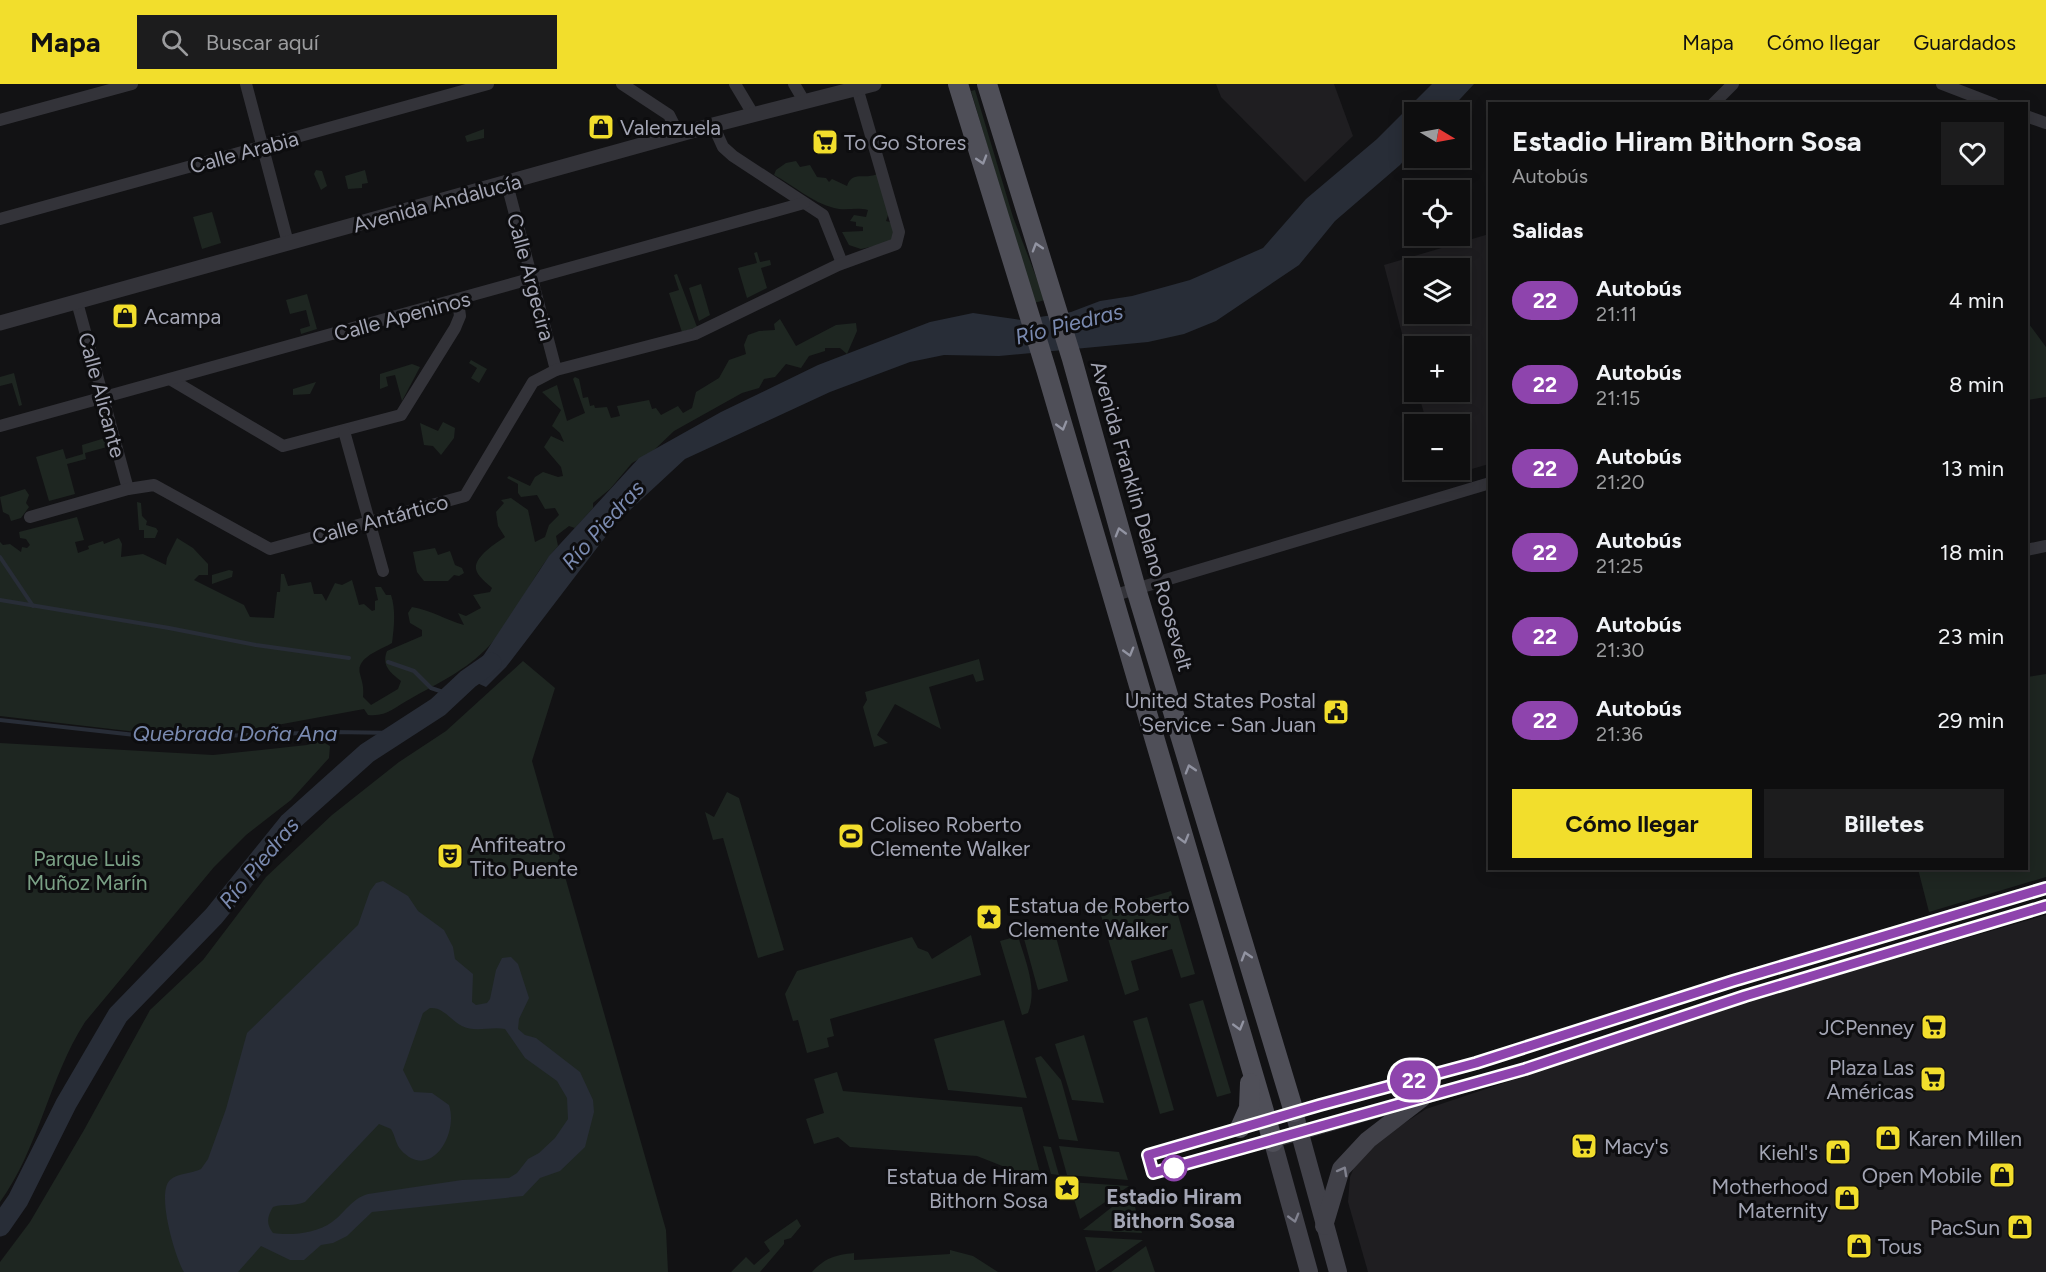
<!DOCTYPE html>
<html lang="es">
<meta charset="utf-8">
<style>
body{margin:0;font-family:Figtree,sans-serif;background:#1c1c1d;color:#f1f3f6;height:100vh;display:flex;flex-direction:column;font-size:22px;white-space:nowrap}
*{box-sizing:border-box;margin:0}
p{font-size:20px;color:#9b9c9e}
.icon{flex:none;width:33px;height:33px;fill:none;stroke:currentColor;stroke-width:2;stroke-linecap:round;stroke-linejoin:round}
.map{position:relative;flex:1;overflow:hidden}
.side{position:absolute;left:1488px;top:18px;width:540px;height:768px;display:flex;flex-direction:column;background:#0e0e0f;border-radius:0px;box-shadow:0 3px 15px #0003,0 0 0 2px #2e2e2f}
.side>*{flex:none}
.badge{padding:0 12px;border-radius:20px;font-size:21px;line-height:39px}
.needle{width:39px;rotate:100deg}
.buttons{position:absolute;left:1404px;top:18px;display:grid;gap:12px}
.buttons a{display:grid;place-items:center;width:66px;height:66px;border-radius:0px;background:#0e0e0f;box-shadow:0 3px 15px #0003,0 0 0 2px #2e2e2f;font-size:30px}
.map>.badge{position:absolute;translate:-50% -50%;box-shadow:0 0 0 3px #fff}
h2{padding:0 24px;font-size:22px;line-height:54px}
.round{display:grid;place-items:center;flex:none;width:63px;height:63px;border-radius:0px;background:#1c1c1d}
.head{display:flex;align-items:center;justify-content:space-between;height:102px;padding:0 24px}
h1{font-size:28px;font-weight:700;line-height:45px}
.action{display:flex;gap:12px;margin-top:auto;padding:12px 24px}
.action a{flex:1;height:69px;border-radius:0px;background:#f2de2c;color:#111;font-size:24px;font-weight:700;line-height:69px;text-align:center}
.action a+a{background:#1c1c1d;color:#f1f3f6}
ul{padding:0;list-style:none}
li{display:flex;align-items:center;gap:18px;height:84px;padding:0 24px}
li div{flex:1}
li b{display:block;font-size:22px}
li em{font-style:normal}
li .badge{min-width:66px;font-weight:700;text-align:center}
header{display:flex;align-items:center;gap:36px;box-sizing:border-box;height:84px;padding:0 30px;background:#f2de2c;color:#111}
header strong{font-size:28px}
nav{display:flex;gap:33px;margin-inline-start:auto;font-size:21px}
.search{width:420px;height:54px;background:#1c1c1d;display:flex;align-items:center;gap:15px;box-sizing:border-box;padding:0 21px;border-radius:0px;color:#9b9c9e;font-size:22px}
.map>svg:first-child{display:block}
.built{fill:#1f1e21;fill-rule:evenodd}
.green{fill:#1e2621}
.water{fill:#282d37;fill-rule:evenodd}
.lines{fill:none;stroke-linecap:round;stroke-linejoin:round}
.stream{stroke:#282d37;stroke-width:4}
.river{stroke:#282d37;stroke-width:21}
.minor{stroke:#333339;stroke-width:12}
.tertiary{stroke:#333339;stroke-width:15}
.secondary{stroke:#414149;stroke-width:18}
.primary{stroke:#4f4f58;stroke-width:20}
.oneway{stroke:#9294a2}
.oneway2{stroke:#81828f}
.line-casing{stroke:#fff;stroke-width:14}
.line{stroke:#8e44ad;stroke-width:9}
.stop-dot{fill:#fff;stroke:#8e44ad;stroke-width:3}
.labels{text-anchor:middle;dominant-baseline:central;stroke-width:6;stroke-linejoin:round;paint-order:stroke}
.poi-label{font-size:21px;fill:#a3a5b4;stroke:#0d0d0f;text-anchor:start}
.street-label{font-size:21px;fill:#a3a5b4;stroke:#0d0d0f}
.park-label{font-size:21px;fill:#7aa085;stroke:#0d0d0f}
.stop-label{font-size:21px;font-weight:bold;fill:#a3a5b4;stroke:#0d0d0f}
.water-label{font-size:22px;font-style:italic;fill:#7a8ab0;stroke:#0d0d0f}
</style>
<header>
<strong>Mapa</strong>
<div class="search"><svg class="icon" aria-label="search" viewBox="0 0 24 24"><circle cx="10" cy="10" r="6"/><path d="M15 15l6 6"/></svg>Buscar aquí</div>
<nav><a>Mapa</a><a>Cómo llegar</a><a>Guardados</a></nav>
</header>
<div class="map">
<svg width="2046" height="1188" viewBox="0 0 2046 1188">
<rect width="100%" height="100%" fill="#121214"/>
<!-- built -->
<g class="built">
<path d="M1216 0H1334L1353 52 1305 98 1221 13Z"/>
<path d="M1489 150V380L1441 394 1439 386H1460V340H1427L1418 308H1460V262H1414V295L1384 181ZM1414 184H1460V230H1414Z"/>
<path d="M2046 831V1188H1368L1348 1118 1350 1093 1357 1076 1386 1051 1426 1025 1745 918Z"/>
</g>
<!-- green -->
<g class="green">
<path d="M975 6 1013 133 1045 216 1034 219 971 7Z"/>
<path d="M484 45V54L467 58 465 52Z"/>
<path d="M796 77 800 83 810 81 817 93 826 94 829 98 832 95 847 102C852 86 865 96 877 90L890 125 886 137 890 138 895 147 893 158 861 165 849 161 842 148 863 147V143L856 142V138L850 137 854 131 866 133 868 126C856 123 845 127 834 124 813 119 793 101 774 91L776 86 786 79Z"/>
<path d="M316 86 322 87 327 102 321 106 314 90Z"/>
<path d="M365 86 368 99 362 100V104L348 105 345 92Z"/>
<path d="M212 128 221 159 202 165 193 133Z"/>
<path d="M757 168 760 178 770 176 771 181 761 184 767 204 747 214 738 184 757 179 754 169Z"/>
<path d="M677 190 697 243 682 248 669 209 679 206 674 191Z"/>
<path d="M701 200 710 231 699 237 689 204Z"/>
<path d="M307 210 317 245 301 250 300 245 310 242 306 226 290 230 286 216Z"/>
<path d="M780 235 796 262 836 241 856 239 857 247 847 270 840 264H825V267L809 272 801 284 786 280 775 293 764 295 759 304 742 309 674 347 653 367 632 379 610 405 593 419V424L575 444 569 442 556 452 558 462C531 491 517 533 490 561 467 586 438 599 410 615 395 623 387 633 368 631L364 625 250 646 154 650 0 632V458L3 461 10 460 21 468 22 463 27 464 30 461 26 455 20 454 19 448 77 433 84 456 75 458 78 469 89 465 88 462 103 457 104 460 119 454 122 460 121 473 143 470 166 481 167 474 177 454 193 464 208 480V491H199L194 496 244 521 250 533 274 534 277 508H280L281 490H284L288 502 311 498 314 510H322L326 517 335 499 342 501 352 496 359 521 364 520 372 527 375 526V517L378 516 375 503H381L386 511H391C396 526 394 544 392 559 383 565 355 573 360 590 362 598 364 602 363 613L371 621 398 605 401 597C391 589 381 582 387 567L422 552V546L410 539 408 529 412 523C431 526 446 536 464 541L458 529 466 532 481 524 473 511 490 508 492 504C487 499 477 492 476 485 474 473 496 459 505 453L498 442 496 428 504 419 501 416 511 414 528 426 535 458 545 453 549 441 559 431 555 424 545 425 537 411 521 413 518 409V400L507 394 509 392 530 402 535 393 543 388 558 393 563 392 561 383 544 363 551 352 564 358 560 349 552 342 561 326 542 308 557 301 567 337 585 329 573 295 575 293 579 295 583 314 588 313 590 322 594 321 595 324 607 323 611 334 620 332 617 322 649 316 652 325 656 324 661 331 678 322 683 329 692 324 696 308 719 294 729 276 746 270 744 261 748 251 759 247 775 246 774 240Z"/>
<path d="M2026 236 2046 263V313L2027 316Z"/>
<path d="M471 276 487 285 479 299 471 294 477 284 469 279Z"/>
<path d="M412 280 420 283 402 317 395 291 386 293 388 302 380 305V290Z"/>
<path d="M14 289 22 321 19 322 12 299 0 302V293Z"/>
<path d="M316 298 310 310 293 311V305Z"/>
<path d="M443 338 455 344 454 354 441 371 433 362 424 361 420 339 438 347Z"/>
<path d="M105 354 107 363 85 369 86 375 67 380 75 410 49 417 36 373 63 365 66 375 83 370 82 361Z"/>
<path d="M25 405 29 411 26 419 29 423 21 434 11 437 9 431 3 428 0 413Z"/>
<path d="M137 418 141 419 142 432 147 437 146 441 156 444 158 447 155 454H144V446H139Z"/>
<path d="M435 464 438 471 450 467 455 481 462 484 464 489 459 492 454 491 448 497H424L417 488 413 468Z"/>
<path d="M229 486 233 487 232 493 212 500V491Z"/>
<path d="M979 575 984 596 976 598 973 590 929 603 941 645 895 620 877 651 888 659 874 663 863 623 867 616 865 608Z"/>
<path d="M523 577 555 604 532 677 666 1146 668 1188H0V1178L30 1138 84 1046 150 926 203 876 266 793 332 731 399 678 446 647Z"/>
<path d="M2046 590V793L1929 828 1918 785 2026 784 2027 593Z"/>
<path d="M321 657 330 662 329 674 291 716 246 751 214 783 85 938C49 994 39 1064 0 1118V659L213 671 307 661Z"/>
<path d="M727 708 739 714 784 866 758 874 723 754 713 756 705 728 714 733Z"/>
<path d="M1171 807 1195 890 1181 894 1172 865 1131 877 1139 906 1125 911 1100 828Z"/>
<path d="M1053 842 1068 897 1038 906 1023 851Z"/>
<path d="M971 851 981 891 830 935 834 952 827 954 829 963 807 969 798 936 793 937 785 910 797 887 912 853 918 864 928 868 932 875Z"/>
<path d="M1018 852C1025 876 1038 904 1028 929L1022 931 1000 857Z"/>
<path d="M1203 916 1231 1009 1217 1013 1189 920Z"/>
<path d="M1147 933 1174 1026 1160 1030 1133 937Z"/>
<path d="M1004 936 1027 1014 948 1006 934 955Z"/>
<path d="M1084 951 1104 1019 1072 1016 1055 960Z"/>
<path d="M1041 972 1061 996 1078 1057 1059 1055 1035 974Z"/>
<path d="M837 988 843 1007 1022 1023 1040 1089 1015 1087 977 1072 850 1063 838 1053 814 1060 806 1035 824 1029 814 995Z"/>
<path d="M1043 1062 1051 1063 1059 1091 1051 1090Z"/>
<path d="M1059 1062 1119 1068 1128 1096 1067 1091Z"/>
<path d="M1069 1098 1129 1102 1080 1135Z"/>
<path d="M1131 1108 1142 1149 1083 1146Z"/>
<path d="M797 1135 801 1142 791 1154 784 1156V1160L760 1188H731L746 1173 754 1181 770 1167 764 1158Z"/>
<path d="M1085 1153 1143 1156 1096 1188Z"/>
<path d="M1146 1162 1155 1188H1111Z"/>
<path d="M950 1166 973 1172 998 1188H812C825 1174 835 1171 854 1169V1176L950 1170Z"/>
</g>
<!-- water -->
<g class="water">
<path d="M1432 0H1474L1448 28H1414V65L1400 81 1335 137 1299 181 1216 237 1184 250 1148 258 999 272 944 271 910 278 830 308 685 375 616 439 506 583 486 603 468 595 549 472 639 374 721 328 818 281 930 238 973 229 1021 236 1071 228 1100 217 1132 212 1190 196 1263 164 1306 115 1377 55Z"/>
<path d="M383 797 408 812 418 827 444 846 453 863 455 875 473 890 472 918 476 921 487 919 490 915 496 886 502 874 511 873 518 880 529 914 519 935 518 945 525 951 536 954 580 988 593 1016 594 1028 585 1063 560 1087 540 1094 523 1112 372 1128 347 1152 333 1159 321 1161 304 1176H290L261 1162 238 1188H184C175 1173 156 1109 170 1096 177 1089 192 1090 201 1085L208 1075 226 1025 247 949 358 841 370 807 376 799ZM430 924C444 923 451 937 462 942 475 949 491 942 505 945L525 974 557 997 567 1014 568 1035 555 1054 539 1069 528 1075 517 1089 509 1094 462 1096 368 1110C351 1115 346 1128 332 1138 317 1149 291 1152 273 1149 266 1140 267 1133 273 1123 285 1119 293 1123 305 1118L379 1040 391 1045C395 1051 396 1061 401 1066 430 1098 459 1051 449 1021L432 1009 414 1008 403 986 423 929Z"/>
</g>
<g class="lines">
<!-- stream -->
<g class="stream">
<path d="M0 473 33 522"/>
<path d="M0 516 169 544 256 561 349 574"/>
<path d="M388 578 414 587 431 604 452 611"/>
<path d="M0 636 162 654 333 648 398 649"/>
</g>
<!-- river -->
<path class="river" d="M0 1142 18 1116 66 1020 118 931 214 832 289 739 367 669 438 623 468 595 491 579"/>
<!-- minor -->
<g class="minor">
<path d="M246 0 288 159"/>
<path d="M622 0 669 31 679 51"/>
<path d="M735 0 753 30"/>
<path d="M794 0 804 17"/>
<path d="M1942 0 1994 20"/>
<path d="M1713 20 1733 0"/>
<path d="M2026 32 2046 39"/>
<path d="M0 36 132 0"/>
<path d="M713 41 723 63 733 72 823 131 842 179"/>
<path d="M507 100 556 286"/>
<path d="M0 135 488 0"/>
<path d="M77 218 128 405"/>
<path d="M170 295 283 362 401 331 455 244 460 232 458 217"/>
<path d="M0 342 804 119"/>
<path d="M344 347 383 487"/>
<path d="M30 433 128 405 154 401 270 465 465 412 533 298 556 286 695 250 838 181 896 160 899 148 856 0"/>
<path d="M2026 466 2046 462"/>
<path d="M1112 512 1490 399"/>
<path d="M1266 1036 1476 979 1733 897 2046 804"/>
<path d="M1273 1058 1525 985 1745 912 2046 822"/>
</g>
<!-- tertiary -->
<path class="tertiary" d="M0 239 713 41 874 0"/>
<!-- secondary -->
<g class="secondary">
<path d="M1294 1028 1338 1188"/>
<path d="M1273 1058 1309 1188"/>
<path d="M1324 1142 1341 1085 1368 1056 1421 1015"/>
</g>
<!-- primary -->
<g class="primary">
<path d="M958 0 1046 285 1273 1058"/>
<path d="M987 0 1072 275 1136 505 1294 1028"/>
<path d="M1240 1044 1249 1024 1250 999"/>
</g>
</g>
<!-- one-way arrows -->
<defs><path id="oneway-chevron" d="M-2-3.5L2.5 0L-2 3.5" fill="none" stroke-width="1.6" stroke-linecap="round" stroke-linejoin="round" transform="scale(1.5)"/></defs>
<g class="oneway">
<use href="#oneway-chevron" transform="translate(982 76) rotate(73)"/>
<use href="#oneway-chevron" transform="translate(1037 163) rotate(-107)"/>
<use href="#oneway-chevron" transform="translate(1062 342) rotate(74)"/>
<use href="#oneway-chevron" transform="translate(1120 448) rotate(-106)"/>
<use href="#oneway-chevron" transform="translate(1129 568) rotate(74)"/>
<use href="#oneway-chevron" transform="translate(1190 685) rotate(-107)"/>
<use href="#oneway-chevron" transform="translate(1184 755) rotate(74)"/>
<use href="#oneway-chevron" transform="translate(1246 872) rotate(-107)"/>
<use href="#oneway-chevron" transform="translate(1239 942) rotate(74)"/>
</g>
<g class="oneway2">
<use href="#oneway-chevron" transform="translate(1343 1087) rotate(-61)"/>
<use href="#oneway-chevron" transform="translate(1294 1134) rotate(74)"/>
</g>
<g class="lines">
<!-- line casing -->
<g class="line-casing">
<path id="line" d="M2046 804 1733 897 1476 979 1320 1021 1148 1071 1153 1089 1525 985 1745 912 2046 822"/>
</g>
<!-- line -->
<use href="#line" class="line"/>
</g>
<!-- icons -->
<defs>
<g id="shop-square" transform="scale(1.35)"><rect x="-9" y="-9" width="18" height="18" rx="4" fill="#f2de2c" stroke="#0d0d0f"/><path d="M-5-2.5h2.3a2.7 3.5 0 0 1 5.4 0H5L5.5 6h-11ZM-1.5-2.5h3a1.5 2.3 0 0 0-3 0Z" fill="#111"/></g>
<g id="supermarket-square" transform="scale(1.35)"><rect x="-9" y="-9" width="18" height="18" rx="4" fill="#f2de2c" stroke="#0d0d0f"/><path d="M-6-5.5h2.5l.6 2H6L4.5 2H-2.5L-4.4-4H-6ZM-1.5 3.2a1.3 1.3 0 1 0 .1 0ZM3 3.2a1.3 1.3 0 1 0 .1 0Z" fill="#111"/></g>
<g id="civic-square" transform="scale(1.35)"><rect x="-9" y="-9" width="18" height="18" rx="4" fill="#f2de2c" stroke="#0d0d0f"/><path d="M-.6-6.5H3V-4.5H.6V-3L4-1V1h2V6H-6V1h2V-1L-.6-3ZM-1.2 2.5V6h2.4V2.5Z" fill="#111"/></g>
<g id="stadium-square" transform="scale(1.35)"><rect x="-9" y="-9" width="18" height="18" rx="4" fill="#f2de2c" stroke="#0d0d0f"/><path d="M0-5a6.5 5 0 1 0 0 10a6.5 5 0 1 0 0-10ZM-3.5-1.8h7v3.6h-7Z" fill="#111"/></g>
<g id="theatre-square" transform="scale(1.35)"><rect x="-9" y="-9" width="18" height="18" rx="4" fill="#f2de2c" stroke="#0d0d0f"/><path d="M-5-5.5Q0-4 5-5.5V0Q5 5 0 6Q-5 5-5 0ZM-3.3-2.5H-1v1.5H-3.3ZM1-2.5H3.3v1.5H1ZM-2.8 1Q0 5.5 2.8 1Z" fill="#111"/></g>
<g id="sight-square" transform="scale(1.35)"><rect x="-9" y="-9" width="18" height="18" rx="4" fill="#f2de2c" stroke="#0d0d0f"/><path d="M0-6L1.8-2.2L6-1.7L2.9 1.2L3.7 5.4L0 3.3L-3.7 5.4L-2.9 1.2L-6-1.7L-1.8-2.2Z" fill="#111"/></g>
</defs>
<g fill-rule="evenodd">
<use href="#shop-square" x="601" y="43"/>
<use href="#supermarket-square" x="825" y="58"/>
<use href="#shop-square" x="125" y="232"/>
<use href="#civic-square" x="1336" y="628"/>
<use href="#stadium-square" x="851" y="752"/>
<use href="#theatre-square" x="450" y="772"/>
<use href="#sight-square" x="989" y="833"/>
<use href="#supermarket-square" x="1934" y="943"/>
<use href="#supermarket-square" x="1933" y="995"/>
<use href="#shop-square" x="1888" y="1054"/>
<use href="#supermarket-square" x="1584" y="1062"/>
<use href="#shop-square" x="1838" y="1068"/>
<use href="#shop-square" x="2002" y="1091"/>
<use href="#sight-square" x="1067" y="1104"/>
<use href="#shop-square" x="1847" y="1114"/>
<use href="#shop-square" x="2020" y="1143"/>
<use href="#shop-square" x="1859" y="1162"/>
</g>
<!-- markers -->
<circle class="stop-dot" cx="1174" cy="1084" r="12"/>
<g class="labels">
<!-- poi labels -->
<g class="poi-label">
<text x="620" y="43">Valenzuela</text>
<text x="844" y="58">To Go Stores</text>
<text x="144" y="232">Acampa</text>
<text x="1316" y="616" text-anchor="end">United States Postal<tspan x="1316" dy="24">Service - San Juan</tspan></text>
<text x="870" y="740">Coliseo Roberto<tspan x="870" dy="24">Clemente Walker</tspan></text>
<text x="470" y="760">Anfiteatro<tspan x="470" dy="24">Tito Puente</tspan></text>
<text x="1008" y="821">Estatua de Roberto<tspan x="1008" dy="24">Clemente Walker</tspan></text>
<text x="1914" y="943" text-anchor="end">JCPenney</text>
<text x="1914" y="983" text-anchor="end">Plaza Las<tspan x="1914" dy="24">Américas</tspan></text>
<text x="1908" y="1054">Karen Millen</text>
<text x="1604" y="1062">Macy's</text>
<text x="1818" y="1068" text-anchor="end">Kiehl's</text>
<text x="1982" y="1091" text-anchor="end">Open Mobile</text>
<text x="1048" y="1092" text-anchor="end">Estatua de Hiram<tspan x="1048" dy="24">Bithorn Sosa</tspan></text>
<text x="1828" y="1102" text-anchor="end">Motherhood<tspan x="1828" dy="24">Maternity</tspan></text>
<text x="2000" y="1143" text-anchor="end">PacSun</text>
<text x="1878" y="1162">Tous</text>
</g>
<!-- street labels -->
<g class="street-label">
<text transform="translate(244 68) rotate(-15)">Calle Arabia</text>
<text transform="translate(437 119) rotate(-15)">Avenida Andalucía</text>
<text transform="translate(531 193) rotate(75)">Calle Argecira</text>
<text transform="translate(402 232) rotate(-15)">Calle Apeninos</text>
<text transform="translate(102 311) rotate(75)">Calle Alicante</text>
<text transform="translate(1142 432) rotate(74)">Avenida Franklin Delano Roosevelt</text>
<text transform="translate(380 435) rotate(-15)">Calle Antártico</text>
</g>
<!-- park labels -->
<g class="park-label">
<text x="87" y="774">Parque Luis<tspan x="87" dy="24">Muñoz Marín</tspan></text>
</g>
<!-- stop labels -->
<g class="stop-label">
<text x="1174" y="1112">Estadio Hiram<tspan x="1174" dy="24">Bithorn Sosa</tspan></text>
</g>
<!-- water labels -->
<g class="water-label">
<text transform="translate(1069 240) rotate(-14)">Río Piedras</text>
<text transform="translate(603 441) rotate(-48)">Río Piedras</text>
<text x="235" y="649">Quebrada Doña Ana</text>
<text transform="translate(259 779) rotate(-50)">Río Piedras</text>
</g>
</g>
</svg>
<div class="buttons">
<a><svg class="needle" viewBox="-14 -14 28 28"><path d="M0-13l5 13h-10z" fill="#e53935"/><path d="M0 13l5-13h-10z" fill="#9b9c9e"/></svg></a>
<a><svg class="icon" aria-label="locate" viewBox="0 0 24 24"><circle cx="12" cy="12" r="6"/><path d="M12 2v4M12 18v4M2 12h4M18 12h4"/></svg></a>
<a><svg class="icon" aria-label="layers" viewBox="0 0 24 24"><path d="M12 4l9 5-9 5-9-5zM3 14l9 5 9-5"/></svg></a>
<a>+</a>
<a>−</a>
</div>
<b class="badge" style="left:1414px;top:996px;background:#8e44ad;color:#fff">22</b>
<section class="side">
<div class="head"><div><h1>Estadio Hiram Bithorn Sosa</h1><p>Autobús</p></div><a class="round"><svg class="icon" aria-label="heart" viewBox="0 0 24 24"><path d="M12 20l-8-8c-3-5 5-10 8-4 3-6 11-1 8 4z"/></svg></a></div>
<h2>Salidas</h2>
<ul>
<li><span class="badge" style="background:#8e44ad;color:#fff">22</span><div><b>Autobús</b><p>21:11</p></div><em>4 min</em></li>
<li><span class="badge" style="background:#8e44ad;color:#fff">22</span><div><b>Autobús</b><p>21:15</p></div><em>8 min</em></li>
<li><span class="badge" style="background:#8e44ad;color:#fff">22</span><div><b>Autobús</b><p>21:20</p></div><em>13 min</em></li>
<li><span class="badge" style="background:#8e44ad;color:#fff">22</span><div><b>Autobús</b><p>21:25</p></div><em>18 min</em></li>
<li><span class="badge" style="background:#8e44ad;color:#fff">22</span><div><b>Autobús</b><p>21:30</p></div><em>23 min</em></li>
<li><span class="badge" style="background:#8e44ad;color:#fff">22</span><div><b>Autobús</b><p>21:36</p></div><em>29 min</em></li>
</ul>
<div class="action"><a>Cómo llegar</a><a>Billetes</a></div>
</section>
</div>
